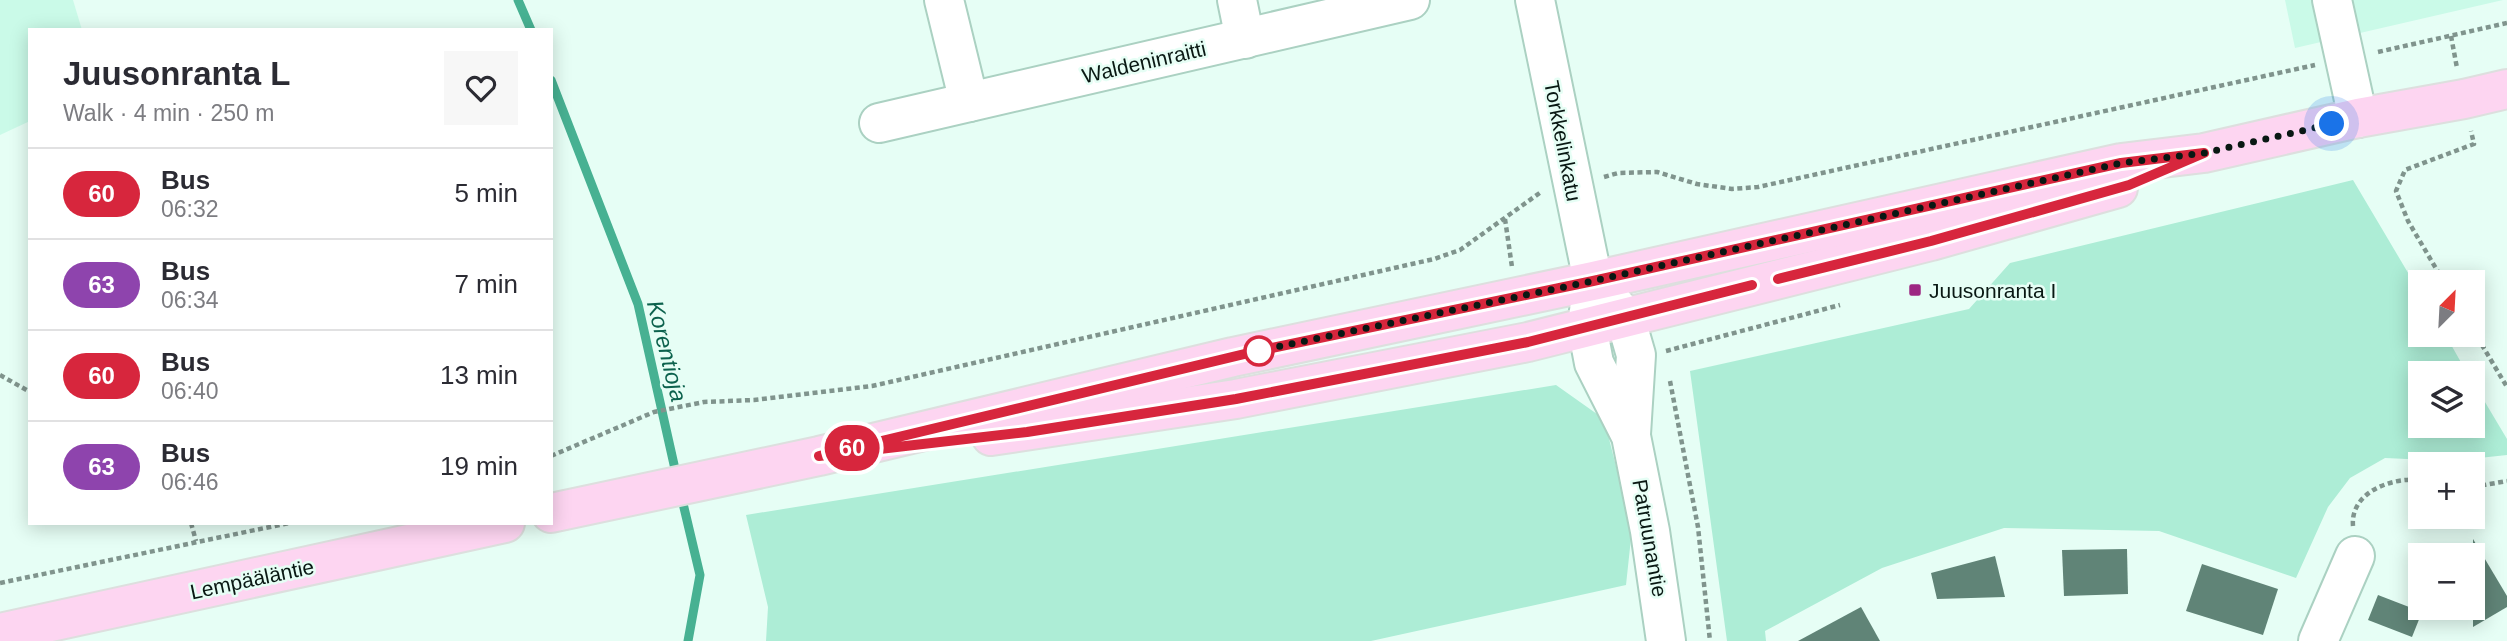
<!DOCTYPE html>
<meta charset="utf-8">
<style>
body{margin:0;font-family:Helvetica,sans-serif;background:#f7f7f7;color:#2b2b33;height:100vh;display:flex;flex-direction:column;font-size:26px;white-space:nowrap}
*{box-sizing:border-box;margin:0}
p{font-size:23px;color:#7c7c81}
.icon{flex:none;width:38px;height:38px;fill:none;stroke:currentColor;stroke-width:2;stroke-linecap:round;stroke-linejoin:round}
.map{position:relative;flex:1;overflow:hidden}
.drawer{position:absolute;left:28px;top:28px;width:525px;height:497px;display:flex;flex-direction:column;background:#fff;border-radius:0px;box-shadow:0 4px 18px #0003}
.drawer>*{flex:none}
.badge{padding:0 14px;border-radius:23px;font-size:24px;line-height:46px}
.needle{width:46px;rotate:24deg}
.tools{position:absolute;left:2408px;top:270px;display:grid;gap:14px}
.tools a{display:grid;place-items:center;width:77px;height:77px;border-radius:0px;background:#fff;box-shadow:0 4px 18px #0003;font-size:35px}
.you{position:absolute;width:35px;height:35px;margin:-18px;border:5px solid #fff;border-radius:50%;background:#1a73e8;box-shadow:0 0 0 10px #1a73e833}
.map>.badge{position:absolute;translate:-50% -50%;box-shadow:0 0 0 4px #fff}
.round{display:grid;place-items:center;flex:none;width:74px;height:74px;border-radius:0px;background:#f7f7f7}
.summary{display:flex;align-items:center;justify-content:space-between;height:119px;padding:0 35px}
h1{font-size:33px;font-weight:800;line-height:52px}
ul{padding:0;list-style:none}
li{display:flex;align-items:center;gap:21px;height:91px;padding:0 35px;border-top:2px solid #e1e1e2}
li div{flex:1}
li b{display:block;font-size:26px}
li em{font-style:normal}
li .badge{min-width:77px;font-weight:700;text-align:center}
.map>svg:first-child{display:block}
.built{fill:#cafae8}
.green{fill:#adedd6}
.lines{fill:none;stroke-linecap:round;stroke-linejoin:round}
.stream{stroke:#47b192;stroke-width:9}
.building{fill:#608477}
.minor-casing{stroke:#abd1c2;stroke-width:42}
.major-casing{stroke:#dddfde;stroke-width:42}
.path{stroke:#80948d;stroke-width:4.5;stroke-dasharray:5 3.5;stroke-linecap:butt}
.minor{stroke:#fff;stroke-width:38}
.major{stroke:#fdd5f1;stroke-width:38}
.line-casing{stroke:#fff;stroke-width:16}
.line{stroke:#d7263d;stroke-width:10}
.walk{stroke:#091813;stroke-width:7;stroke-dasharray:0 12.6}
.poi-dot{fill:#9d2782;stroke:#e6fef5;stroke-width:2.5}
.stop-dot{fill:#fff;stroke:#d7263d;stroke-width:3.5}
.labels{text-anchor:middle;dominant-baseline:central;stroke-width:5;stroke-linejoin:round;paint-order:stroke}
.street-label{font-size:21px;fill:#091813;stroke:#e6fef5}
.poi-label{font-size:21px;fill:#091813;stroke:#e6fef5;text-anchor:start}
.water-label{font-size:23px;font-style:italic;fill:#0c624d;stroke:#e6fef5}
</style>
<div class="map">
<svg width="2507" height="641" viewBox="0 0 2507 641">
<rect width="100%" height="100%" fill="#e6fef5"/>
<!-- built -->
<g class="built">
<path d="M0 0H73L82 30H30V121L0 135Z"/>
<path d="M2285 0H2503L2295 48Z"/>
</g>
<!-- green -->
<g class="green">
<path d="M2353 180 2420 293V334H2445L2467 373H2420V425H2473V382L2507 439V455L2451 461 2385 458 2350 478 2328 507 2296 578 2159 531 2004 528 1882 568 1765 631 1766 641H1727L1690 371 1969 309 2010 263Z"/>
<path d="M1556 385 1604 419 1632 529 1626 585 1371 641H766L768 607 746 515Z"/>
</g>
<g class="lines">
<!-- stream -->
<g class="stream">
<path d="M518 0 531 30"/>
<path d="M551 80 638 304 677 478"/>
<path d="M681 495 700 575 688 641"/>
</g>
</g>
<!-- building -->
<g class="building">
<path d="M2473 539 2507 596V607L2473 627Z"/>
<path d="M2127 549 2128 594 2064 596 2062 550Z"/>
<path d="M1995 556 2005 597 1937 599 1931 573Z"/>
<path d="M2202 564 2278 589 2263 635 2186 611Z"/>
<path d="M2378 595 2422 612 2412 637 2368 620Z"/>
<path d="M1861 607 1880 641H1798Z"/>
</g>
<g class="lines">
<!-- minor casing -->
<g class="minor-casing">
<g id="minor">
<path d="M944 0 969 102"/>
<path d="M1237 0 1245 39"/>
<path d="M1535 0 1593 281 1587 326 1594 363 1631 436 1650 531 1666 641"/>
<path d="M2332 0 2358 118"/>
<path d="M879 123 1410 0"/>
<path d="M1604 293 1625 317 1636 355 1631 434"/>
<path d="M2318 641 2355 556"/>
</g>
</g>
<!-- major casing -->
<g class="major-casing">
<g id="major">
<path d="M991 436 1236 399 1528 342 1931 241 2118 188"/>
<path d="M551 513 819 456 1233 357 1593 281 2121 163 2204 153 2358 118 2464 99 2507 89"/>
<path d="M0 633 505 523"/>
</g>
</g>
<!-- path -->
<g class="path">
<path d="M2451 36 2457 68"/>
<path d="M2378 52 2507 23"/>
<path d="M1604 177 1618 173 1657 172 1697 184 1732 189 1758 187 2315 65"/>
<path d="M1505 219 1512 267"/>
<path d="M2444 282 2408 221 2396 191 2405 170 2474 144 2471 131"/>
<path d="M2473 330 2507 387"/>
<path d="M1666 351 1840 305"/>
<path d="M0 375 30 392"/>
<path d="M1670 381 1698 527 1710 641"/>
<path d="M551 456 654 412 704 402 754 400 872 386 1434 259 1460 250 1541 192"/>
<path d="M2473 487 2507 481"/>
<path d="M191 523 196 541"/>
<path d="M2353 526C2350 492 2392 477 2420 480"/>
<path d="M0 583 289 523"/>
</g>
<!-- minor -->
<use href="#minor" class="minor"/>
<!-- major -->
<use href="#major" class="major"/>
</g>
<g class="lines">
<!-- line casing -->
<g class="line-casing">
<path id="line" d="M1752 285 1528 342 1236 399 1027 432 819 456 1257 351 1593 281 2121 163 2204 153 2129 185 1931 241 1778 279"/>
</g>
<!-- line -->
<use href="#line" class="line"/>
<!-- walk -->
<path class="walk" d="M1259 351H1257L1593 281 2121 163 2204 153 2332 124"/>
</g>
<!-- markers -->
<rect class="poi-dot" x="1908" y="283" width="14" height="14" rx="3.5"/>
<circle class="stop-dot" cx="1259" cy="351" r="14"/>
<g class="labels">
<!-- street labels -->
<g class="street-label">
<text transform="translate(1144 62) rotate(-13)">Waldeninraitti</text>
<text transform="translate(1563 141) rotate(79)">Torkkelinkatu</text>
<text transform="translate(1650 538) rotate(80)">Patruunantie</text>
<text transform="translate(252 579) rotate(-12)">Lempääläntie</text>
</g>
<!-- poi labels -->
<g class="poi-label">
<text x="1929" y="290">Juusonranta I</text>
</g>
<!-- water labels -->
<g class="water-label">
<text transform="translate(667 351) rotate(76)">Korentioja</text>
</g>
</g>
</svg>
<div class="tools">
<a><svg class="needle" viewBox="-14 -14 28 28"><path d="M0-13l5 13h-10z" fill="#e53935"/><path d="M0 13l5-13h-10z" fill="#7c7c81"/></svg></a>
<a><svg class="icon" aria-label="layers" viewBox="0 0 24 24"><path d="M12 4l9 5-9 5-9-5zM3 14l9 5 9-5"/></svg></a>
<a>+</a>
<a>−</a>
</div>
<div class="you" style="left:2332px;top:124px"></div>
<b class="badge" style="left:852px;top:448px;background:#d7263d;color:#fff">60</b>
<section class="drawer">
<div class="summary"><div><h1>Juusonranta L</h1><p>Walk · 4 min · 250 m</p></div><a class="round"><svg class="icon" aria-label="heart" viewBox="0 0 24 24"><path d="M12 20l-8-8c-3-5 5-10 8-4 3-6 11-1 8 4z"/></svg></a></div>
<ul>
<li><span class="badge" style="background:#d7263d;color:#fff">60</span><div><b>Bus</b><p>06:32</p></div><em>5 min</em></li>
<li><span class="badge" style="background:#8e44ad;color:#fff">63</span><div><b>Bus</b><p>06:34</p></div><em>7 min</em></li>
<li><span class="badge" style="background:#d7263d;color:#fff">60</span><div><b>Bus</b><p>06:40</p></div><em>13 min</em></li>
<li><span class="badge" style="background:#8e44ad;color:#fff">63</span><div><b>Bus</b><p>06:46</p></div><em>19 min</em></li>
</ul>
</section>
</div>
